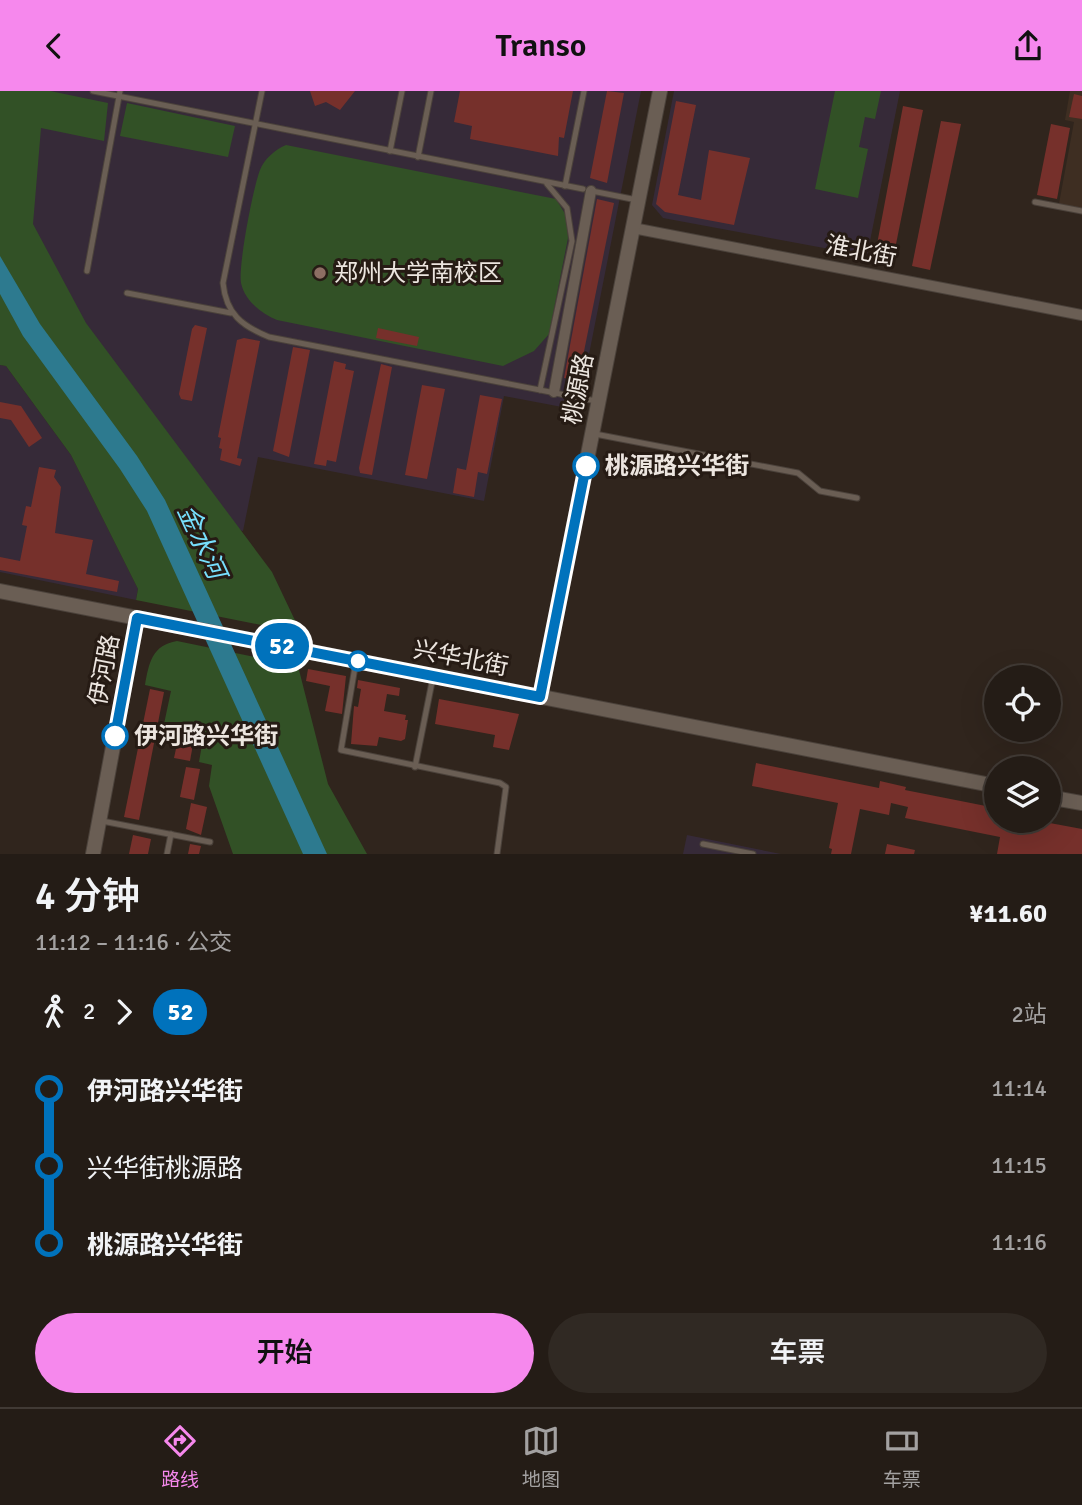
<!DOCTYPE html>
<html lang="zh">
<meta charset="utf-8">
<style>
body{margin:0;font-family:Signika,"Noto Sans SC",sans-serif;background:#302923;color:#f1f3f6;height:100vh;display:flex;flex-direction:column;font-size:26px;white-space:nowrap}
*{box-sizing:border-box;margin:0}
p{font-size:23px;color:#a3a1a1}
.icon{flex:none;width:38px;height:38px;fill:none;stroke:currentColor;stroke-width:2;stroke-linecap:round;stroke-linejoin:round}
.map{position:relative;height:763px;overflow:hidden}
.panel{display:flex;flex-direction:column;background:#241c16;flex:1}
.panel>*{flex:none}
.badge{padding:0 14px;border-radius:23px;font-size:24px;line-height:46px}
.buttons{position:absolute;left:984px;top:574px;display:grid;gap:14px}
.buttons a{display:grid;place-items:center;width:77px;height:77px;border-radius:50%;background:#241c16;box-shadow:0 7px 28px #0002,0 0 0 2px #413a35;font-size:35px}
.map>.badge{position:absolute;translate:-50% -50%;box-shadow:0 0 0 4px #fff}
.legs{display:flex;align-items:center;gap:10px;height:77px;padding:0 35px;font-size:23px}
.legs p{margin-inline-start:auto}
.summary{display:flex;align-items:center;justify-content:space-between;height:119px;padding:0 35px}
h1{font-size:38px;font-weight:600;line-height:52px}
.action{display:flex;gap:14px;margin-top:auto;padding:14px 35px}
.action a{flex:1;height:80px;border-radius:42px;background:#f688ed;color:#111;font-size:28px;font-weight:600;line-height:80px;text-align:center}
.action a+a{background:#302923;color:#f1f3f6}
ul{padding:0 35px;list-style:none}
li{display:flex;align-items:center;gap:24px;height:77px;font-size:26px}
li i{display:grid;place-items:center;width:10px;height:100%;margin:0 9px;background:currentColor}
li i::after{content:'';width:18px;height:18px;margin:-9px;border:5px solid;border-radius:50%;background:#241c16}
li p{margin-inline-start:auto}
li:first-child i{background:linear-gradient(#0000 50%,currentColor 0)}
li:last-child i{background:linear-gradient(currentColor 50%,#0000 0)}
header{display:flex;justify-content:space-between;align-items:center;height:91px;padding:0 35px;background:#f688ed;color:#111;font-size:32px;font-weight:600}
.tabs{display:flex;justify-content:space-around;align-items:center;height:98px;border-top:2px solid #413a35;background:#241c16;font-size:19px;color:#a3a1a1}
.tabs a{display:grid;justify-items:center;gap:4px}
.tabs .current{color:#f688ed}
.map>svg:first-child{display:block}
.built{fill:#3e2e22}
.education{fill:#362a38}
.green{fill:#325126}
.water{fill:#2d7a8f}
.building{fill:#76302b}
.lines{fill:none;stroke-linecap:round;stroke-linejoin:round}
.service-casing{stroke:#4b423b;stroke-width:7}
.minor-casing{stroke:#4b423b;stroke-width:12}
.tertiary-casing{stroke:#4b423b;stroke-width:16}
.service{stroke:#6a5e54;stroke-width:5}
.minor{stroke:#6a5e54;stroke-width:10}
.tertiary{stroke:#6a5e54;stroke-width:14}
.line-1-casing{stroke:#fff;stroke-width:16}
.line-1{stroke:#0072bc;stroke-width:10}
.education-dot{fill:#8d6e63;stroke:#261b14;stroke-width:2.5}
.stop-1-dot{fill:#fff;stroke:#0072bc;stroke-width:3.5}
.labels{text-anchor:middle;dominant-baseline:central;stroke-width:6;stroke-linejoin:round;paint-order:stroke}
.street-label{font-size:24px;fill:#ece5df;stroke:#261b14}
.poi-label{font-size:24px;fill:#ece5df;stroke:#261b14;text-anchor:start}
.stop-label{font-size:24px;font-weight:bold;fill:#ece5df;stroke:#261b14;text-anchor:start}
.water-label{font-size:26px;font-style:italic;fill:#77dffc;stroke:#261b14}
</style>
<header><svg class="icon" aria-label="back" viewBox="0 0 24 24"><path d="M15 5l-7 7 7 7"/></svg>Transo<svg class="icon" aria-label="share" viewBox="0 0 24 24"><path d="M12 15V3M7 8l5-5 5 5M5 13v7h14v-7"/></svg></header>
<div class="map">
<svg width="1082" height="763" viewBox="0 0 1082 763">
<rect width="100%" height="100%" fill="#30251d"/>
<!-- built -->
<path class="built" d="M1070 0H1082V123L1058 118 1074 31 1065 29Z"/>
<!-- education -->
<g class="education">
<path d="M0 0H641L578 319 504 305 484 410 258 366 243 440 223 436 0 123Z"/>
<path d="M674 0H900L867 165 663 127 652 114Z"/>
<path d="M0 274 6 275 71 364 138 498 136 509 0 481Z"/>
<path d="M687 744 781 763H683Z"/>
</g>
<!-- green -->
<g class="green">
<path d="M0 0H50L108 12 104 50 41 37 33 133 86 232 272 481 301 542 136 509 138 498 71 364 6 275 0 274Z"/>
<path d="M835 0H881L875 28 865 26 859 56 868 58 858 107 815 98Z"/>
<path d="M127 12 235 35 228 66 120 45Z"/>
<path d="M286 54 556 108 567 126 568 147 549 243 534 260 503 275 277 229C261 222 245 210 241 192 238 175 253 97 260 79 264 68 276 58 286 54Z"/>
<path d="M177 550 298 575 328 693 367 763H233L209 695 212 674 199 671 204 642 164 633 171 600 145 594C149 572 152 554 177 550Z"/>
</g>
<!-- water -->
<path class="water" d="M0 165 40 233 137 365 165 409 327 763H303L147 420 120 378 23 245 0 203Z"/>
<!-- building -->
<g class="building">
<path d="M310 0H355L340 19 326 11 315 15Z"/>
<path d="M460 0H573L564 47 559 46 558 65 470 48 472 35 454 31Z"/>
<path d="M607 0 624 2 607 92 590 87Z"/>
<path d="M1074 3 1082 5V28L1069 26Z"/>
<path d="M676 10 696 14 678 104 701 109 709 59 750 67 734 134 665 121 656 113Z"/>
<path d="M903 15 923 19 893 168 875 164Z"/>
<path d="M941 30 961 33 930 179 912 175Z"/>
<path d="M1051 33 1070 37 1057 108 1037 104Z"/>
<path d="M597 108 614 112 578 290 564 287Z"/>
<path d="M195 234 207 237 192 310 181 308 179 303 192 238Z"/>
<path d="M378 237 419 246 417 255 376 247Z"/>
<path d="M244 247 260 250 237 367 242 368 240 375 220 369 222 358 219 357 221 347 218 346 237 249Z"/>
<path d="M293 256 310 259 289 366 273 360Z"/>
<path d="M334 270 346 273 345 278 354 280 336 371 327 369 326 375 314 373Z"/>
<path d="M381 273 392 276 372 384 360 382 359 377Z"/>
<path d="M422 294 445 298 427 388 405 384Z"/>
<path d="M480 304 502 308 487 383 478 381 474 406 453 402 457 377 466 379Z"/>
<path d="M0 311 21 315 42 347 29 356 11 329 0 327Z"/>
<path d="M39 376 56 379 54 386 61 396 55 442 93 449 86 483 119 490 117 501 0 479V466L20 470 27 435 22 434 26 415 31 416Z"/>
<path d="M308 578 346 585 342 623 325 620 330 595 306 590Z"/>
<path d="M358 589 400 597 399 605 387 603 384 620 406 624 405 629H408L405 648 401 650 379 646 377 655 351 653 354 615 358 616 361 598 357 597Z"/>
<path d="M150 598 164 601 139 729 124 726Z"/>
<path d="M439 608 519 623 509 659 493 656 495 644 435 633Z"/>
<path d="M180 639 195 642 190 670 174 667Z"/>
<path d="M756 672 879 697 880 690 906 696 905 699 996 717V730H1039L1082 738V763H997L1000 746 905 727 908 716 891 712 889 724 860 718 851 763H831L832 758 829 757 838 712 752 695Z"/>
<path d="M186 676 200 678 194 709 180 706Z"/>
<path d="M191 712 207 716 201 744 186 738Z"/>
<path d="M133 744 151 748 148 763H129Z"/>
<path d="M190 753 201 755 199 763H188Z"/>
<path d="M887 753 915 759 914 763H885Z"/>
</g>
<g class="lines">
<!-- service casing -->
<g class="service-casing">
<g id="service">
<path d="M93 0 583 98"/>
<path d="M262 0 223 192C226 223 242 235 269 246L596 310"/>
<path d="M390 60 402 0"/>
<path d="M418 66 431 0"/>
<path d="M565 95 584 0"/>
<path d="M592 100 637 109"/>
<path d="M1035 111 1082 120"/>
<path d="M87 180 120 0"/>
<path d="M127 202 231 222"/>
<path d="M540 299 572 150 567 117 547 93"/>
<path d="M595 343 798 382 820 400 857 407"/>
<path d="M356 570 341 659 500 692 506 696 497 763"/>
<path d="M415 676 433 586"/>
<path d="M102 730 210 751"/>
<path d="M703 753 753 763"/>
<path d="M167 763 171 743"/>
</g>
</g>
<!-- minor casing -->
<g class="minor-casing">
<g id="minor">
<path d="M633 137 1082 224"/>
<path d="M554 301 591 100"/>
</g>
</g>
<!-- tertiary casing -->
<g class="tertiary-casing">
<g id="tertiary">
<path d="M0 500 996 695"/>
<path d="M540 606 660 0"/>
<path d="M1048 706 1082 712"/>
<path d="M93 763 137 527"/>
</g>
</g>
<!-- service -->
<use href="#service" class="service"/>
<!-- minor -->
<use href="#minor" class="minor"/>
<!-- tertiary -->
<use href="#tertiary" class="tertiary"/>
</g>
<g class="lines">
<!-- line-1 casing -->
<g class="line-1-casing">
<path id="line-1" d="M115 645 137 527 540 606 586 375"/>
</g>
<!-- line-1 -->
<use href="#line-1" class="line-1"/>
</g>
<!-- markers -->
<circle class="education-dot" cx="320" cy="182" r="7"/>
<g class="stop-1-dot">
<circle cx="586" cy="375" r="12"/>
<circle cx="358" cy="570" r="9"/>
<circle cx="115" cy="645" r="12"/>
</g>
<g class="labels">
<!-- street labels -->
<g class="street-label">
<text transform="translate(861 160) rotate(11)">淮北街</text>
<text transform="translate(578 298) rotate(-79)">桃源路</text>
<text transform="translate(461 567) rotate(11)">兴华北街</text>
<text transform="translate(104 579) rotate(-79)">伊河路</text>
</g>
<!-- poi labels -->
<g class="poi-label">
<text x="334" y="182">郑州大学南校区</text>
</g>
<!-- stop labels -->
<g class="stop-label">
<text x="605" y="375">桃源路兴华街</text>
<text x="134" y="645">伊河路兴华街</text>
</g>
<!-- water labels -->
<g class="water-label">
<text transform="translate(201 451) rotate(65)">金水河</text>
</g>
</g>
</svg>
<div class="buttons">
<a><svg class="icon" aria-label="locate" viewBox="0 0 24 24"><circle cx="12" cy="12" r="6"/><path d="M12 2v4M12 18v4M2 12h4M18 12h4"/></svg></a>
<a><svg class="icon" aria-label="layers" viewBox="0 0 24 24"><path d="M12 4l9 5-9 5-9-5zM3 14l9 5 9-5"/></svg></a>
</div>
<b class="badge" style="left:282px;top:555px;background:#0072bc;color:#fff">52</b>
</div>
<section class="panel">
<div class="summary"><div><h1>4 分钟</h1><p>11:12 – 11:16 · 公交</p></div><b>¥11.60</b></div>
<div class="legs"><svg class="icon" aria-label="walk" viewBox="0 0 24 24"><circle cx="13" cy="4" r="2"/><path d="M13 8l-2 6 4 7M11 14l-3 7M7 12l3-4h3l4 4"/></svg>2<svg class="icon" aria-label="forward" viewBox="0 0 24 24"><path d="M9 5l7 7-7 7"/></svg><b class="badge" style="background:#0072bc;color:#fff">52</b><p>2站</p></div>
<ul>
<li><i style="color:#0072bc"></i><b>伊河路兴华街</b><p>11:14</p></li>
<li><i style="color:#0072bc"></i><span>兴华街桃源路</span><p>11:15</p></li>
<li><i style="color:#0072bc"></i><b>桃源路兴华街</b><p>11:16</p></li>
</ul>
<div class="action"><a>开始</a><a>车票</a></div>
</section>
<nav class="tabs">
<a class="current"><svg class="icon" aria-label="directions" viewBox="0 0 24 24"><path d="M12 3l9 9-9 9-9-9zM9 14v-3h6M13 9l2 2-2 2"/></svg>路线</a>
<a><svg class="icon" aria-label="map" viewBox="0 0 24 24"><path d="M3 6l6-2 6 2 6-2v14l-6 2-6-2-6 2zM9 4v14M15 6v14"/></svg>地图</a>
<a><svg class="icon" aria-label="tickets" viewBox="0 0 24 24"><path d="M3 7h18v10H3zM15 7v10"/></svg>车票</a>
</nav>
